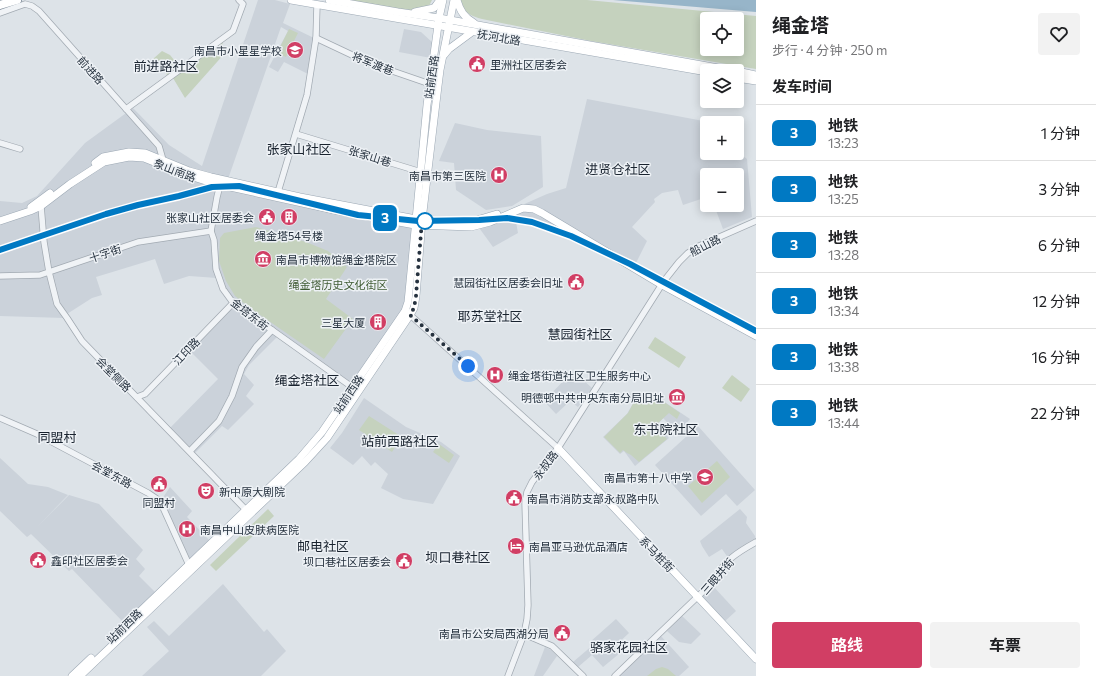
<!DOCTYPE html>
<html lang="zh">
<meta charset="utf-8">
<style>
body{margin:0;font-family:Commissioner,"Noto Sans SC",sans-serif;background:#f2f2f2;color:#202124;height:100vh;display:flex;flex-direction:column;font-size:15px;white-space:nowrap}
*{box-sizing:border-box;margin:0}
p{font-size:13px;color:#757577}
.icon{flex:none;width:22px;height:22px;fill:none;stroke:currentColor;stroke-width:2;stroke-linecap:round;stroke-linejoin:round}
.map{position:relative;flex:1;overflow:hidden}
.details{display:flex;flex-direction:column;background:#fff;width:340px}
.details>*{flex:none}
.badge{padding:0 8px;border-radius:6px;font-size:14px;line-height:26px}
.tools{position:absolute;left:700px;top:12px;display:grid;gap:8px}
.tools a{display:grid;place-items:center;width:44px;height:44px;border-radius:4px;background:#fff;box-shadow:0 2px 10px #0003;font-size:20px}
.you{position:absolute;width:20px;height:20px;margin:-10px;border:3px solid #fff;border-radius:50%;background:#1a73e8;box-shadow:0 0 0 6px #1a73e833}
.map>.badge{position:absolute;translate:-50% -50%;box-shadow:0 0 0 2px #fff}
h2{padding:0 16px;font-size:15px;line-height:36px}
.round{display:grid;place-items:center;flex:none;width:42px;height:42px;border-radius:4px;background:#f2f2f2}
.head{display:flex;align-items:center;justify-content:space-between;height:68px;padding:0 16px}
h1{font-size:19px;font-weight:700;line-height:30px}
.action{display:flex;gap:8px;margin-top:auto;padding:8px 16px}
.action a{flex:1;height:46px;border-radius:4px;background:#d13e64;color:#fff;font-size:16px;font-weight:700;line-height:46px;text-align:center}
.action a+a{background:#f2f2f2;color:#202124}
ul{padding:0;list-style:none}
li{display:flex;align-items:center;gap:12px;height:56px;padding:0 16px;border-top:1px solid #e0e0e0}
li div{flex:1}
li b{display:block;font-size:15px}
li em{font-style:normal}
li .badge{min-width:44px;font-weight:700;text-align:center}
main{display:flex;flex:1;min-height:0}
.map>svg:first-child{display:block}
.built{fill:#cbd2da}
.green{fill:#c5d2be;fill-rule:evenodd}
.water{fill:#97b5c9}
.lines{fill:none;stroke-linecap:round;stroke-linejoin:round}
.minor-casing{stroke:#a2aab2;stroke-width:7}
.major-casing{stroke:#9ca8b4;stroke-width:8}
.highway-casing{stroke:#85929f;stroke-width:10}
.minor{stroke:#f0f3f6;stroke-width:5.5}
.major{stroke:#fff;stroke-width:7}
.highway{stroke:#fff;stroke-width:8}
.line-casing{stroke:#fff;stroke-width:9}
.line{stroke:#0079c3;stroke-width:6}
.walk{stroke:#26323f;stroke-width:4;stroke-dasharray:0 7.2}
.stop-dot{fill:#fff;stroke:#0079c3;stroke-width:2}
.labels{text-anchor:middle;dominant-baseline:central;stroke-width:3;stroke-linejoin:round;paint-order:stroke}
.street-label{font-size:11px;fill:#26323f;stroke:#edf1f5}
.poi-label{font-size:11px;fill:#26323f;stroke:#edf1f5;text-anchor:end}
.park-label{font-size:11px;fill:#3f5b33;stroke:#edf1f5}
.quarter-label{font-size:13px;fill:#19232f;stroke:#edf1f5}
</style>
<main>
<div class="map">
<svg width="756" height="676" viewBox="0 0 756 676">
<rect width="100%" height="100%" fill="#dde3e8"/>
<!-- built -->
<g class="built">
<path d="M258 0H275L290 4 283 23 314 38 308 74 284 62 278 72 269 67 288 31 281 27 227 182 420 223 414 315 360 395 278 336 249 365 244 374 254 385 246 396 254 404 228 430 222 426 194 454 169 429 218 379 187 348 231 302 217 278 189 276 164 284 155 259 96 277 102 295 92 298 67 314 64 318 0 316V201L22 203 37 196 85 143 133 108 169 145 202 166Z"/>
<path d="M404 29 421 32 434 44 431 58 399 52Z"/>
<path d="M587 99 714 123H707V153H737V151L747 159 752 217 723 229 714 205H737V175H707V184L703 185 707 197 683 205 678 190 662 193 654 199 655 202 632 227 647 241 632 271 563 231 543 224 516 222 518 233 493 247 477 225 547 194 566 188Z"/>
<path d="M455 123 487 130 541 136 543 187 512 206 486 210 456 190 454 163 439 161Z"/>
<path d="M573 371 592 388 578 407 570 401 556 414 544 401Z"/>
<path d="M631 393 647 404 654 395 690 419 678 433 663 418 658 424V426L669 438 635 466 624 451 620 454 603 437 627 414 635 400 630 396Z"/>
<path d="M364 398 406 427 441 442 460 456 433 504 403 499 381 488 388 474 375 462 371 466 362 456 353 465 330 448 342 433Z"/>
<path d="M698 426 755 490 737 506 726 494 701 516 655 465Z"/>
<path d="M0 458 28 484 48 487 68 495 38 526 69 495 99 504 143 550 136 559 145 569 139 576 156 593 125 624 72 569 69 571 31 534 27 537 0 511Z"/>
<path d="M170 487 192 511 187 517 211 542 190 561 162 499Z"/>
<path d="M740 509 747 517 746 523 755 536 756 541 729 559 722 549 709 557 702 546 700 541Z"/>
<path d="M223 584 264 632 267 629 286 651 261 676H142L169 651 147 627 154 621 169 636Z"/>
<path d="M713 586 736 611 724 622 701 596Z"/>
<path d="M682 616 701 634 691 644 679 642 667 631Z"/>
<path d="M616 619 629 633 614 647 620 653 603 667 592 655 578 667 573 662 593 645 590 642Z"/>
<path d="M660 635 689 667 679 676H617Z"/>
<path d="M545 647 551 650 557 656 543 676H534Z"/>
</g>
<!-- green -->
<g class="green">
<path d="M343 0H432L429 6 410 10 391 8Z"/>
<path d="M461 0H587L756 16V69L591 41 482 19C471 16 468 14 460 6ZM707 19H737V49H707Z"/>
<path d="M289 29 298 33 286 57 277 53Z"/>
<path d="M224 39 220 52 225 53 185 98 173 78Z"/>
<path d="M162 51 170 55 179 66 168 76 153 59Z"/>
<path d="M256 227 306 242 328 251 347 267 326 299 353 319 324 359 250 308 235 296 226 281 219 261 220 238 224 233Z"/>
<path d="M655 337 686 357 679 368 648 348Z"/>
<path d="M732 375 750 389 741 402 722 388Z"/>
<path d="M654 395 680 413 677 419 669 413 657 424 656 426 667 439 639 462 631 455 627 453 623 450 620 453 604 437 628 413 636 398 647 405Z"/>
<path d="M369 416 402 437 392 452 359 430Z"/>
<path d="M439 444 454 455 449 463 433 452Z"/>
<path d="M717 461 730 477 702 503 688 486Z"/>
<path d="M268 509 274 516 216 571 210 565Z"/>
<path d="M662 667 668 669 676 676H647L656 669Z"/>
</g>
<!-- water -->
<path class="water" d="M613 0H756V12Z"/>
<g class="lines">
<!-- minor casing -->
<g class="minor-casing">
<g id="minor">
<path d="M0 13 25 4 32 6 39 11 159 146 163 160 162 162"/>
<path d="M316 38 369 63 430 84"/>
<path d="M126 109 233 31 243 4 239 0"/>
<path d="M296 134 421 172"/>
<path d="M0 143 20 149"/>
<path d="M221 181 217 197 211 231 214 240 216 269 223 289 231 300 258 320 352 387"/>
<path d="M278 192 307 95 316 38 317 5"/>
<path d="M41 206 44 242 49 272 57 304 67 318 82 341 246 510"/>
<path d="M0 276 40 275 138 242 211 231"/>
<path d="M408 313 558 448"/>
<path d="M137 397 145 394 234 302"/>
<path d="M0 418 37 434 148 493 160 501 189 565"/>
<path d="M190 451 219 421 232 396 242 367 256 347 272 330"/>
<path d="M524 634 552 646 583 676"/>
<path d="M508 676 524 634 527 619 528 605 525 503 527 492 532 482 558 448 664 281 679 262 688 253 699 246 756 221"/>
<path d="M615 676 715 580C723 561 738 552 756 542"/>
</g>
</g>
<!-- major casing -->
<g class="major-casing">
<g id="major">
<path d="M291 0 707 72"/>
<path d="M329 0 398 12 439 18 735 71"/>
<path d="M457 0C460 11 464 17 474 23"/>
<path d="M415 12 434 8 440 0"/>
<path d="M444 55 449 49 472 32"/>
<path d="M737 71 756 75"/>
<path d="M737 78 756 81"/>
<path d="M95 163 103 157 129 152 145 153 189 171 211 177 300 197 416 219 470 222 497 214"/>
<path d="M31 207 50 193"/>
<path d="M0 221 30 211 41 206 70 184 104 162 129 157 144 158 187 175 212 183 334 210 415 225 471 227 490 222 523 208 534 209 542 213 662 285 756 336"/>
<path d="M558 448 756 659"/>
<path d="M129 622 299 459 322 432 405 311 408 302 409 292 415 230 427 105 439 18 443 0"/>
<path d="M72 676 91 658"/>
<path d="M80 676 305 462 327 438 410 315 414 308 416 296 422 220 438 86 440 70 454 0"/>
</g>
</g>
<!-- highway casing -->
<g class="highway-casing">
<path id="highway" d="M0 5 17 0"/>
</g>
<!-- minor -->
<use href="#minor" class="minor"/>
<!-- major -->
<use href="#major" class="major"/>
<!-- highway -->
<use href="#highway" class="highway"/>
</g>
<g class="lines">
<!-- line casing -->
<g class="line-casing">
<path id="line" d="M0 250 106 214 138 205 179 196 212 187 239 186 358 215 418 221 479 220 507 218 532 222 571 236 630 264 756 331"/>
</g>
<!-- line -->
<use href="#line" class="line"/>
<!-- walk -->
<path class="walk" d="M425 221 422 220 416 296 414 308 410 315 468 366"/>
</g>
<!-- icons -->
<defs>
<g id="school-disc" transform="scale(0.9)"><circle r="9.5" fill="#d13e64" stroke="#edf1f5"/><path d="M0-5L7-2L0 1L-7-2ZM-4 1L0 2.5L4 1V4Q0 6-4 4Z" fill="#fff"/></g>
<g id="civic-disc" transform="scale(0.9)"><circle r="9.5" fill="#d13e64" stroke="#edf1f5"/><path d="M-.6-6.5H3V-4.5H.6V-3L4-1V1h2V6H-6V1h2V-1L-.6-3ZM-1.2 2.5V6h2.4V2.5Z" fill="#fff"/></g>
<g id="hospital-disc" transform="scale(0.9)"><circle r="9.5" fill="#d13e64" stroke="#edf1f5"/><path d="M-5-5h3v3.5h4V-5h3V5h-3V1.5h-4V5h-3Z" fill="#fff"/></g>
<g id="building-disc" transform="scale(0.9)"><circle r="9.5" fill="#d13e64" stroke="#edf1f5"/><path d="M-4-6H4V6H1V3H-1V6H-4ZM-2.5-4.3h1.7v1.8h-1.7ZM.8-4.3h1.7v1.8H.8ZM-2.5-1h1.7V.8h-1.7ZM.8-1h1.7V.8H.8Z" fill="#fff"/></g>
<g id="museum-disc" transform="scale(0.9)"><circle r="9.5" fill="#d13e64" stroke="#edf1f5"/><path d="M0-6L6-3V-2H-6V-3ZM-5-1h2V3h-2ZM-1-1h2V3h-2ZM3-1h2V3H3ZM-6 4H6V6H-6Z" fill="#fff"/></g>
<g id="theatre-disc" transform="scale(0.9)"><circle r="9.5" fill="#d13e64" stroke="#edf1f5"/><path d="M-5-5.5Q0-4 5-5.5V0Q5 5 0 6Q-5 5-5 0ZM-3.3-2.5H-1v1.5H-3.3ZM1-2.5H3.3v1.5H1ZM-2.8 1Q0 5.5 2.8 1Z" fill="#fff"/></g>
<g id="hotel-disc" transform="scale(0.9)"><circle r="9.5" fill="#d13e64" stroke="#edf1f5"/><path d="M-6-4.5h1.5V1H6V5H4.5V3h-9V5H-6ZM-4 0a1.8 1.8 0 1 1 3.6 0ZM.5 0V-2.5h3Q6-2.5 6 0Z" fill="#fff"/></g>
</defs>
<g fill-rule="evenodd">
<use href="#school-disc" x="295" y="50"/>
<use href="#civic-disc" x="477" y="64"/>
<use href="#hospital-disc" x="499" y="175"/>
<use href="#civic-disc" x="267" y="217"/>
<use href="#building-disc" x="289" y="217"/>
<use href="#museum-disc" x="263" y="259"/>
<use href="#civic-disc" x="576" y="282"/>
<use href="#building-disc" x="378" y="322"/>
<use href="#hospital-disc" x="495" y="375"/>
<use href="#museum-disc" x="677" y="397"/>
<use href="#school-disc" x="705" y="477"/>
<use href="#civic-disc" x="159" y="484"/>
<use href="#theatre-disc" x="206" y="491"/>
<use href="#civic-disc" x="514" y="498"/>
<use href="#hospital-disc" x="187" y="529"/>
<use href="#hotel-disc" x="516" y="546"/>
<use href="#civic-disc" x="38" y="560"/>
<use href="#civic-disc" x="404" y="561"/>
<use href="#civic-disc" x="562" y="633"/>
</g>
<!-- markers -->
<circle class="stop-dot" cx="425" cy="221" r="8"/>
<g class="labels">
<!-- street labels -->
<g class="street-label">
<text transform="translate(499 37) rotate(10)">抚河北路</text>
<text transform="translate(373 63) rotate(22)">将军渡巷</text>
<text transform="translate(91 70) rotate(48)">前进路</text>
<text transform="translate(431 77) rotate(-82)">站前西路</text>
<text transform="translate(370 156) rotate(17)">张家山巷</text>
<text transform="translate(175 170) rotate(21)">象山南路</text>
<text transform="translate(705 245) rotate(-27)">船山路</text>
<text transform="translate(105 253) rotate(-19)">十字街</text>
<text transform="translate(250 314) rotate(38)">金塔东街</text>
<text transform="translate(186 351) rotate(-46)">江印路</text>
<text transform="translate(114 374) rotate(45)">会堂侧路</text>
<text transform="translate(348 394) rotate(-56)">站前西路</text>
<text transform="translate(545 465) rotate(-53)">永叔路</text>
<text transform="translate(112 474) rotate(28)">会堂东路</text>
<text transform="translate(657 554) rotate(46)">系马桩街</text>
<text transform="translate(717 576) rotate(-49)">三眼井街</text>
<text transform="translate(124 626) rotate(-44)">站前西路</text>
</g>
<!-- poi labels -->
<g class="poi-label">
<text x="282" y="50">南昌市小星星学校</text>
<text x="490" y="64" text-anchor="start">里洲社区居委会</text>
<text x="486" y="175">南昌市第三医院</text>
<text x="254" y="217">张家山社区居委会</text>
<text x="289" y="235" text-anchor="middle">绳金塔54号楼</text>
<text x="276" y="259" text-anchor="start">南昌市博物馆绳金塔院区</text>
<text x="563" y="282">慧园街社区居委会旧址</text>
<text x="365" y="322">三星大厦</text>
<text x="508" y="375" text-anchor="start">绳金塔街道社区卫生服务中心</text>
<text x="664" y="397">明德邨中共中央东南分局旧址</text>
<text x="692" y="477">南昌市第十八中学</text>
<text x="219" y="491" text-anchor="start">新中原大剧院</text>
<text x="527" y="498" text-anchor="start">南昌市消防支部永叔路中队</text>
<text x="159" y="502" text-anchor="middle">同盟村</text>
<text x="200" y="529" text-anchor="start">南昌中山皮肤病医院</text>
<text x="529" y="546" text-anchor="start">南昌亚马逊优品酒店</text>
<text x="51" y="560" text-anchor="start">鑫印社区居委会</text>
<text x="391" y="561">坝口巷社区居委会</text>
<text x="549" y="633">南昌市公安局西湖分局</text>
</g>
<!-- park labels -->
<g class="park-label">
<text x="338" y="284">绳金塔历史文化街区</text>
</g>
<!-- quarter labels -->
<g class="quarter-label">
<text x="166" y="66">前进路社区</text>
<text x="299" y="149">张家山社区</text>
<text x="618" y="169">进贤仓社区</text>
<text x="490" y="316">耶苏堂社区</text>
<text x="580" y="334">慧园街社区</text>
<text x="307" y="380">绳金塔社区</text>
<text x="666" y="429">东书院社区</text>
<text x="57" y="437">同盟村</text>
<text x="400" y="441">站前西路社区</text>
<text x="323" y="546">邮电社区</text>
<text x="458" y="557">坝口巷社区</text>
<text x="629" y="647">骆家花园社区</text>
</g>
</g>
</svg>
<div class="tools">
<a><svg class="icon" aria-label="locate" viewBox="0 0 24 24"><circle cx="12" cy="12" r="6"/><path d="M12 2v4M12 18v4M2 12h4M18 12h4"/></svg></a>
<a><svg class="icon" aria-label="layers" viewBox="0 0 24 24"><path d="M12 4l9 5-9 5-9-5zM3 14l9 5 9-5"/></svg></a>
<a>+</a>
<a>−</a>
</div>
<div class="you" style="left:468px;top:366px"></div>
<b class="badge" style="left:385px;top:218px;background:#0079c3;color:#fff">3</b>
</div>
<section class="details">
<div class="head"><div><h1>绳金塔</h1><p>步行 · 4 分钟 · 250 m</p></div><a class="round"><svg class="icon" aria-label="heart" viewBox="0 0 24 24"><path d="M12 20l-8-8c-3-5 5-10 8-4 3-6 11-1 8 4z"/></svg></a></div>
<h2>发车时间</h2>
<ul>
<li><span class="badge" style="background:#0079c3;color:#fff">3</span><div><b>地铁</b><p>13:23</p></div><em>1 分钟</em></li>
<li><span class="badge" style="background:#0079c3;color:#fff">3</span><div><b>地铁</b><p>13:25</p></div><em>3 分钟</em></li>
<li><span class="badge" style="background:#0079c3;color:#fff">3</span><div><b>地铁</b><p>13:28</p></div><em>6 分钟</em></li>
<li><span class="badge" style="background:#0079c3;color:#fff">3</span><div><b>地铁</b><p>13:34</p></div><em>12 分钟</em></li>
<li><span class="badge" style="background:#0079c3;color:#fff">3</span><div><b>地铁</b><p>13:38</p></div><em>16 分钟</em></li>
<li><span class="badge" style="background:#0079c3;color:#fff">3</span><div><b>地铁</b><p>13:44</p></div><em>22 分钟</em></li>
</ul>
<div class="action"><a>路线</a><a>车票</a></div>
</section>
</main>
